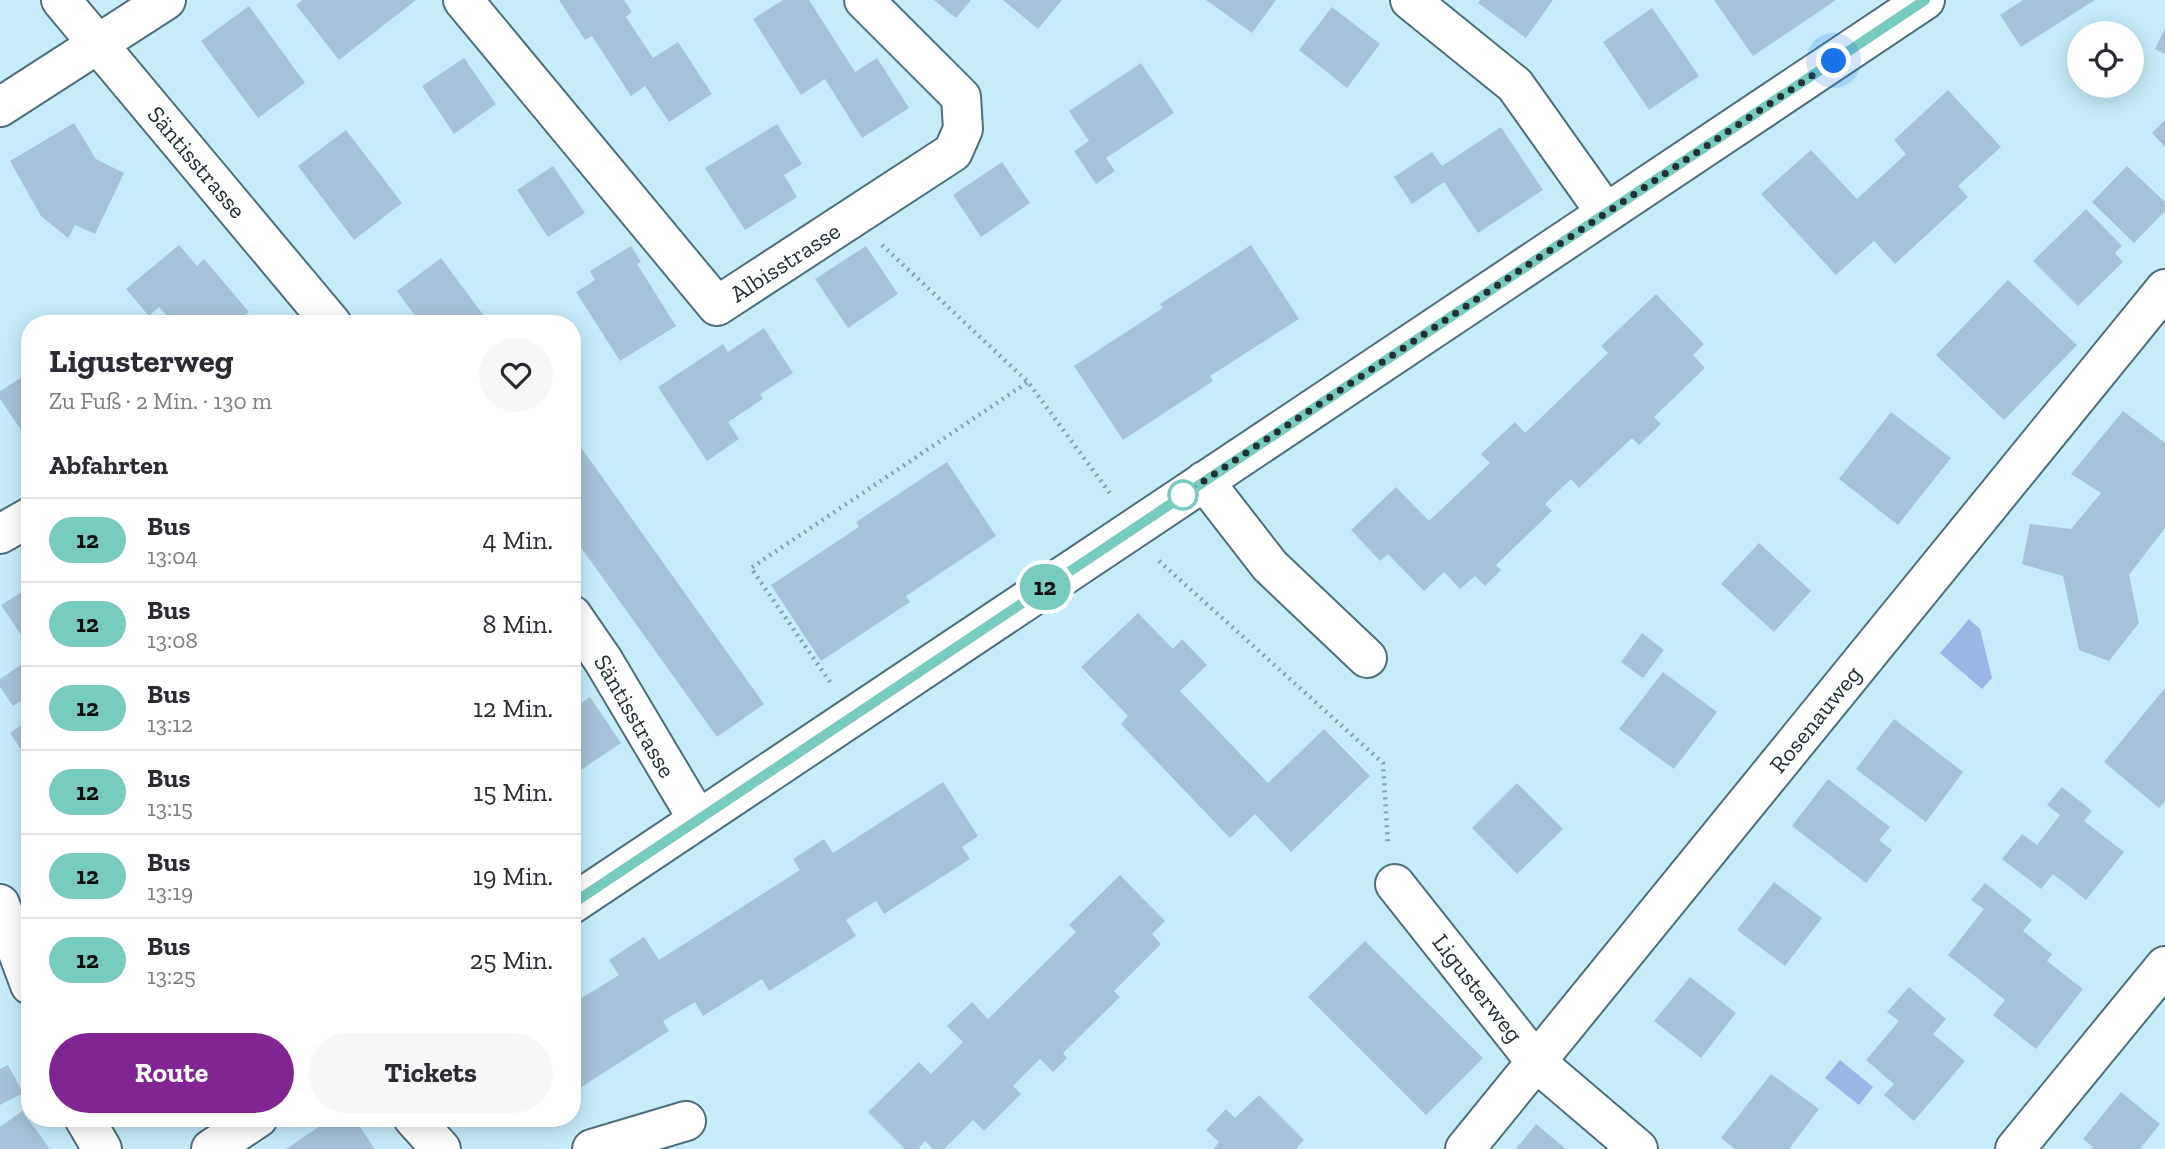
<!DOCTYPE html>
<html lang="de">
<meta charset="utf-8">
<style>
body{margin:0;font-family:"Zilla Slab",serif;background:#f7f7f7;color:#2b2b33;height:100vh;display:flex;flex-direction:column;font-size:26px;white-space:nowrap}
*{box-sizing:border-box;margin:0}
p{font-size:23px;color:#7c7c81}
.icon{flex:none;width:38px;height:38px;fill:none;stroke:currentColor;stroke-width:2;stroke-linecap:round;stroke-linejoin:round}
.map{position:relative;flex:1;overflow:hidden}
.side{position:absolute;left:21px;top:315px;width:560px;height:812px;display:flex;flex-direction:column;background:#fff;border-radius:28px;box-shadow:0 4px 18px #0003}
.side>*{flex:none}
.badge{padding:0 14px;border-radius:23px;font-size:24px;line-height:46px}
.tools{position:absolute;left:2067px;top:21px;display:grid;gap:14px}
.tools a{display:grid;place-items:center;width:77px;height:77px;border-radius:50%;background:#fff;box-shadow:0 4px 18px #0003;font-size:35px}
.you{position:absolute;width:35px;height:35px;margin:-18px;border:5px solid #fff;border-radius:50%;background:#1a73e8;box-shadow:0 0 0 10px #1a73e833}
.map>.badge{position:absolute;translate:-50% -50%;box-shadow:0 0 0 4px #fff}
h2{padding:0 28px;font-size:26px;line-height:63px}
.round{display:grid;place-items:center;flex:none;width:74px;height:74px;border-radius:37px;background:#f7f7f7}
.head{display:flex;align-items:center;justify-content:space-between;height:119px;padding:0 28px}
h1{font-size:33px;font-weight:700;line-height:52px}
.button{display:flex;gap:14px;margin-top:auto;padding:14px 28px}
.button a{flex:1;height:80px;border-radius:42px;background:#802591;color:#fff;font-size:28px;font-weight:700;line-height:80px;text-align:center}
.button a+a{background:#f7f7f7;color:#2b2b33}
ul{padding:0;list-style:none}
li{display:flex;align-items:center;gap:21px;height:84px;padding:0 28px;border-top:2px solid #e1e1e2}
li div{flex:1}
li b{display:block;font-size:26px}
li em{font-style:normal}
li .badge{min-width:77px;font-weight:700;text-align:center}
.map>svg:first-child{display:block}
.water{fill:#9bb6e6}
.building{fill:#a7c2d8}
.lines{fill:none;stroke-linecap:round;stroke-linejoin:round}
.minor-casing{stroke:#4d6e7b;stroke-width:42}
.path{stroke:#84a0aa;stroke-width:4.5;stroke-dasharray:2 5;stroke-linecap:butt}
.minor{stroke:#fff;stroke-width:38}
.line-casing{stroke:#fff;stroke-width:16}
.line{stroke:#78cbbf;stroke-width:10}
.walk{stroke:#223035;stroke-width:7;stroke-dasharray:0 12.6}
.stop-dot{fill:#fff;stroke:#78cbbf;stroke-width:3.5}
.labels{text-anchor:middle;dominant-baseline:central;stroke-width:6;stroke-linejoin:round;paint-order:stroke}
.street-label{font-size:24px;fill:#223035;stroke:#fff}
</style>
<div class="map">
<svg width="2165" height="1149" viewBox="0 0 2165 1149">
<rect width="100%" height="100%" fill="#c6ecfa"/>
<!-- water -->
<g class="water">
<path d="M1969 619 1980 629 1992 678 1982 689 1940 653Z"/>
<path d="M1840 1060 1873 1087 1859 1105 1825 1078Z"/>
</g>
<!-- building -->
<g class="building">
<path d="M302 0H416L339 60 296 5Z"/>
<path d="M559 0H624L632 12 626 17 653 58 678 42 712 94 669 122 645 86 631 96 592 36 585 40Z"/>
<path d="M783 0H809L855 72 877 58 909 108 862 138 825 79 801 95 753 19Z"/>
<path d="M934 0H971L956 18Z"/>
<path d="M1003 0H1062L1038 29Z"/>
<path d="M1206 0H1276L1252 33Z"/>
<path d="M1480 0H1553L1526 38 1478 3Z"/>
<path d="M1714 0H1836L1753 56Z"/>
<path d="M2023 0H2095L2021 47 2000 15Z"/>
<path d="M249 6 305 83 258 118 201 41Z"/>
<path d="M1332 7 1380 44 1347 88 1299 50Z"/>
<path d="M1652 8 1699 76 1649 110 1603 42Z"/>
<path d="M2165 28V54L2155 49Z"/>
<path d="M464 58 496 104 454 134 422 86Z"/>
<path d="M1141 63 1174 113 1106 158 1115 171 1096 184 1074 151 1089 141 1069 111Z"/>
<path d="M1948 90 2001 147 1958 186 1968 197 1895 264 1874 241 1836 275 1761 194 1811 150 1857 199 1906 154 1894 140Z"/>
<path d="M2165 120V147L2152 133Z"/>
<path d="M74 123 96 159 124 173 95 234 75 225 68 238 41 216 10 161Z"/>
<path d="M777 124 802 164 784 175 797 197 745 230 705 168Z"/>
<path d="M1501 127 1543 190 1478 233 1444 182 1412 204 1394 177 1432 152 1442 166Z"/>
<path d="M346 130 402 203 354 240 298 166Z"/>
<path d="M1002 162 1030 203 981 237 953 195Z"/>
<path d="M553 166 585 213 548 237 517 190Z"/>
<path d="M2127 166 2165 202V211L2134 243 2092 202Z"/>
<path d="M2086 209 2122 246 2115 253 2123 262 2078 306 2033 261Z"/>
<path d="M179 245 197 266 204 259 249 312 234 324H174L159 307 149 316 126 289Z"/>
<path d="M1251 245 1299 319 1210 376 1213 381 1123 440 1074 366 1163 308 1160 304Z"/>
<path d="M631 246 641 262 637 264 676 326 620 361 576 292 595 280 590 271Z"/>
<path d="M866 246 898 294 848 328 815 279Z"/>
<path d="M441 258 490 324H421L397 291Z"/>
<path d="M2008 280 2077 345 2004 420 1936 355Z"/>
<path d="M1656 294 1704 344 1693 355 1705 368 1654 417 1661 424 1639 445 1632 438 1579 488 1571 479 1545 504 1552 511 1496 565 1501 570 1485 586 1475 576 1460 589 1444 572 1424 591 1388 554 1380 561 1351 530 1396 487 1429 521 1490 463 1481 454 1515 422 1525 433 1608 353 1601 346Z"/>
<path d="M764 328 793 373 760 394 763 399 728 422 739 439 707 461 658 387 723 344 728 352Z"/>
<path d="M30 372V443L0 399V391Z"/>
<path d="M2123 411 2165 443V528L2129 575 2139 623 2109 661 2079 650 2063 576 2022 564 2030 524 2071 529 2101 493 2071 474Z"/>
<path d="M1891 412 1951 458 1898 525 1839 479Z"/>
<path d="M575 439 764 704 717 737 572 535V441Z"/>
<path d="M947 462 996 536 906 596 910 602 821 661 771 585 859 527 856 522Z"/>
<path d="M1759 543 1811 591 1774 632 1721 584Z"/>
<path d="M30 587V648L1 605Z"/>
<path d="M1138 613 1173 649 1182 639 1207 665 1180 691 1268 783 1324 729 1370 776 1291 852 1255 814 1230 838 1121 724 1128 716 1081 667Z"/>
<path d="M1642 633 1664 650 1643 678 1621 662Z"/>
<path d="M30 659V695L13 706 0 687V679Z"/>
<path d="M1663 672 1717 712 1674 769 1619 729Z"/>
<path d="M2165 688V801L2159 808 2104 762Z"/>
<path d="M590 697 621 743 572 776V709Z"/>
<path d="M30 719V763L10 733Z"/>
<path d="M1894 719 1963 772 1926 822 1856 769Z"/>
<path d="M1828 779 1890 827 1879 840 1892 850 1866 883 1792 826Z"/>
<path d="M943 782 978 836 962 847 970 859 884 914 876 901 846 920 856 936 769 991 762 979 703 1016 695 1002 663 1021 669 1031 572 1093V1004L619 975 609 960 644 937 659 960 800 870 793 859 824 839 833 853Z"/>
<path d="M1517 783 1563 829 1517 874 1472 828Z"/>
<path d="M2062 787 2092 811 2084 821 2124 852 2086 900 2053 874 2041 889 2002 859 2022 834 2037 845 2060 815 2047 805Z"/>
<path d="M1120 875 1165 921 1152 934 1161 944 1114 991 1120 997 1063 1053 1067 1058 1053 1072 1040 1059 1013 1086 1021 1094 984 1131 973 1120 944 1149H933L925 1141 918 1149H905L868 1112 919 1062 931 1074 963 1042 947 1026 972 1002 988 1019 1076 932 1069 925Z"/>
<path d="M1774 882 1822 918 1785 966 1737 930Z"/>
<path d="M1985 883 2032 920 2023 931 2052 954 2047 961 2083 989 2036 1049 1993 1015 2005 1000 1948 955 1984 909 1971 900Z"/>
<path d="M1365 941 1483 1058 1426 1115 1308 997Z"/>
<path d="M1690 977 1736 1013 1701 1058 1654 1021Z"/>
<path d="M1909 987 1946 1019 1933 1034 1965 1061 1914 1121 1884 1095 1894 1084 1866 1060 1899 1021 1887 1012Z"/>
<path d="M8 1065 23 1093 0 1105V1069Z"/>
<path d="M1771 1074 1819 1109 1789 1149H1735L1721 1138Z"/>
<path d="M2121 1092 2160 1124 2140 1149H2091L2093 1147 2083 1139Z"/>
<path d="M1259 1095 1304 1140 1296 1149H1213L1219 1142 1206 1130 1226 1109 1235 1118Z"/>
<path d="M22 1111 50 1149H0V1127Z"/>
<path d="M332 1118H354L375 1149H286Z"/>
<path d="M1536 1124 1566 1149H1516Z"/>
</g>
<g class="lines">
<!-- minor casing -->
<g class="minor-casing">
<g id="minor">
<path d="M61 0 332 324"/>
<path d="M463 0 717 306 953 152 963 129 961 97 864 0"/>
<path d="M1410 0 1515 85 1606 213"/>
<path d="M0 107 166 0"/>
<path d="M1204 481 1270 566 1367 658"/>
<path d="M0 534 30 517"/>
<path d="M572 615 603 660 697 818"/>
<path d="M1395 884 1536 1062 1638 1149"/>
<path d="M0 904 30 985"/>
<path d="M572 904 1925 0"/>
<path d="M84 1118 102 1149"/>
<path d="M413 1118 441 1149"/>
<path d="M211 1149 258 1118"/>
<path d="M592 1149 686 1121"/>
<path d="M1465 1149 2165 289"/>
<path d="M2015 1149 2165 966"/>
</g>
</g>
<!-- path -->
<g class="path">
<path d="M882 245 1028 382 1112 496"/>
<path d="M1159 561 1383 763 1388 845"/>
<path d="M830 682 751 568 1028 382"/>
</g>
<!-- minor -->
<use href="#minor" class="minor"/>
</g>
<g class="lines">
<!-- line casing -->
<g class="line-casing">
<path id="line" d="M572 904 1925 0"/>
</g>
<!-- line -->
<use href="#line" class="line"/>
<!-- walk -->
<path class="walk" d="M1183 495 1834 61"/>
</g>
<!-- markers -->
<circle class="stop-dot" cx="1183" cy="495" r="14"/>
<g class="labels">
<!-- street labels -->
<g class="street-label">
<text transform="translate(197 162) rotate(50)">Säntisstrasse</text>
<text transform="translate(785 262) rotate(-33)">Albisstrasse</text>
<text transform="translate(635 716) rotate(60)">Säntisstrasse</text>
<text transform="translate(1815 719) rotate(-51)">Rosenauweg</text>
<text transform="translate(1478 988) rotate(52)">Ligusterweg</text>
</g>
</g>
</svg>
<div class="tools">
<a><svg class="icon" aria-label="locate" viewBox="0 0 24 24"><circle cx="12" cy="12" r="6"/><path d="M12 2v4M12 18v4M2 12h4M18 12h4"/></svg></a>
</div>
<div class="you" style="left:1834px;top:61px"></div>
<b class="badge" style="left:1045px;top:587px;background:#78cbbf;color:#111">12</b>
<section class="side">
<div class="head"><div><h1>Ligusterweg</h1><p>Zu Fuß · 2 Min. · 130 m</p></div><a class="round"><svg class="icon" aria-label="heart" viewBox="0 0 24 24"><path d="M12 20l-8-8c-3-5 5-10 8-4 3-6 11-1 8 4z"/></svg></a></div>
<h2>Abfahrten</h2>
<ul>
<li><span class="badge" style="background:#78cbbf;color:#111">12</span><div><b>Bus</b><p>13:04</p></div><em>4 Min.</em></li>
<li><span class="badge" style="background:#78cbbf;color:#111">12</span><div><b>Bus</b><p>13:08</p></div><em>8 Min.</em></li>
<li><span class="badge" style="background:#78cbbf;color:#111">12</span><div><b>Bus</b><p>13:12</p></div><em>12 Min.</em></li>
<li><span class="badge" style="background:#78cbbf;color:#111">12</span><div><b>Bus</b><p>13:15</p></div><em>15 Min.</em></li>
<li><span class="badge" style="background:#78cbbf;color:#111">12</span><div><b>Bus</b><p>13:19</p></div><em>19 Min.</em></li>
<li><span class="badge" style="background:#78cbbf;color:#111">12</span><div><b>Bus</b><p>13:25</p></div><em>25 Min.</em></li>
</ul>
<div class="button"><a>Route</a><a>Tickets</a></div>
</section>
</div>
